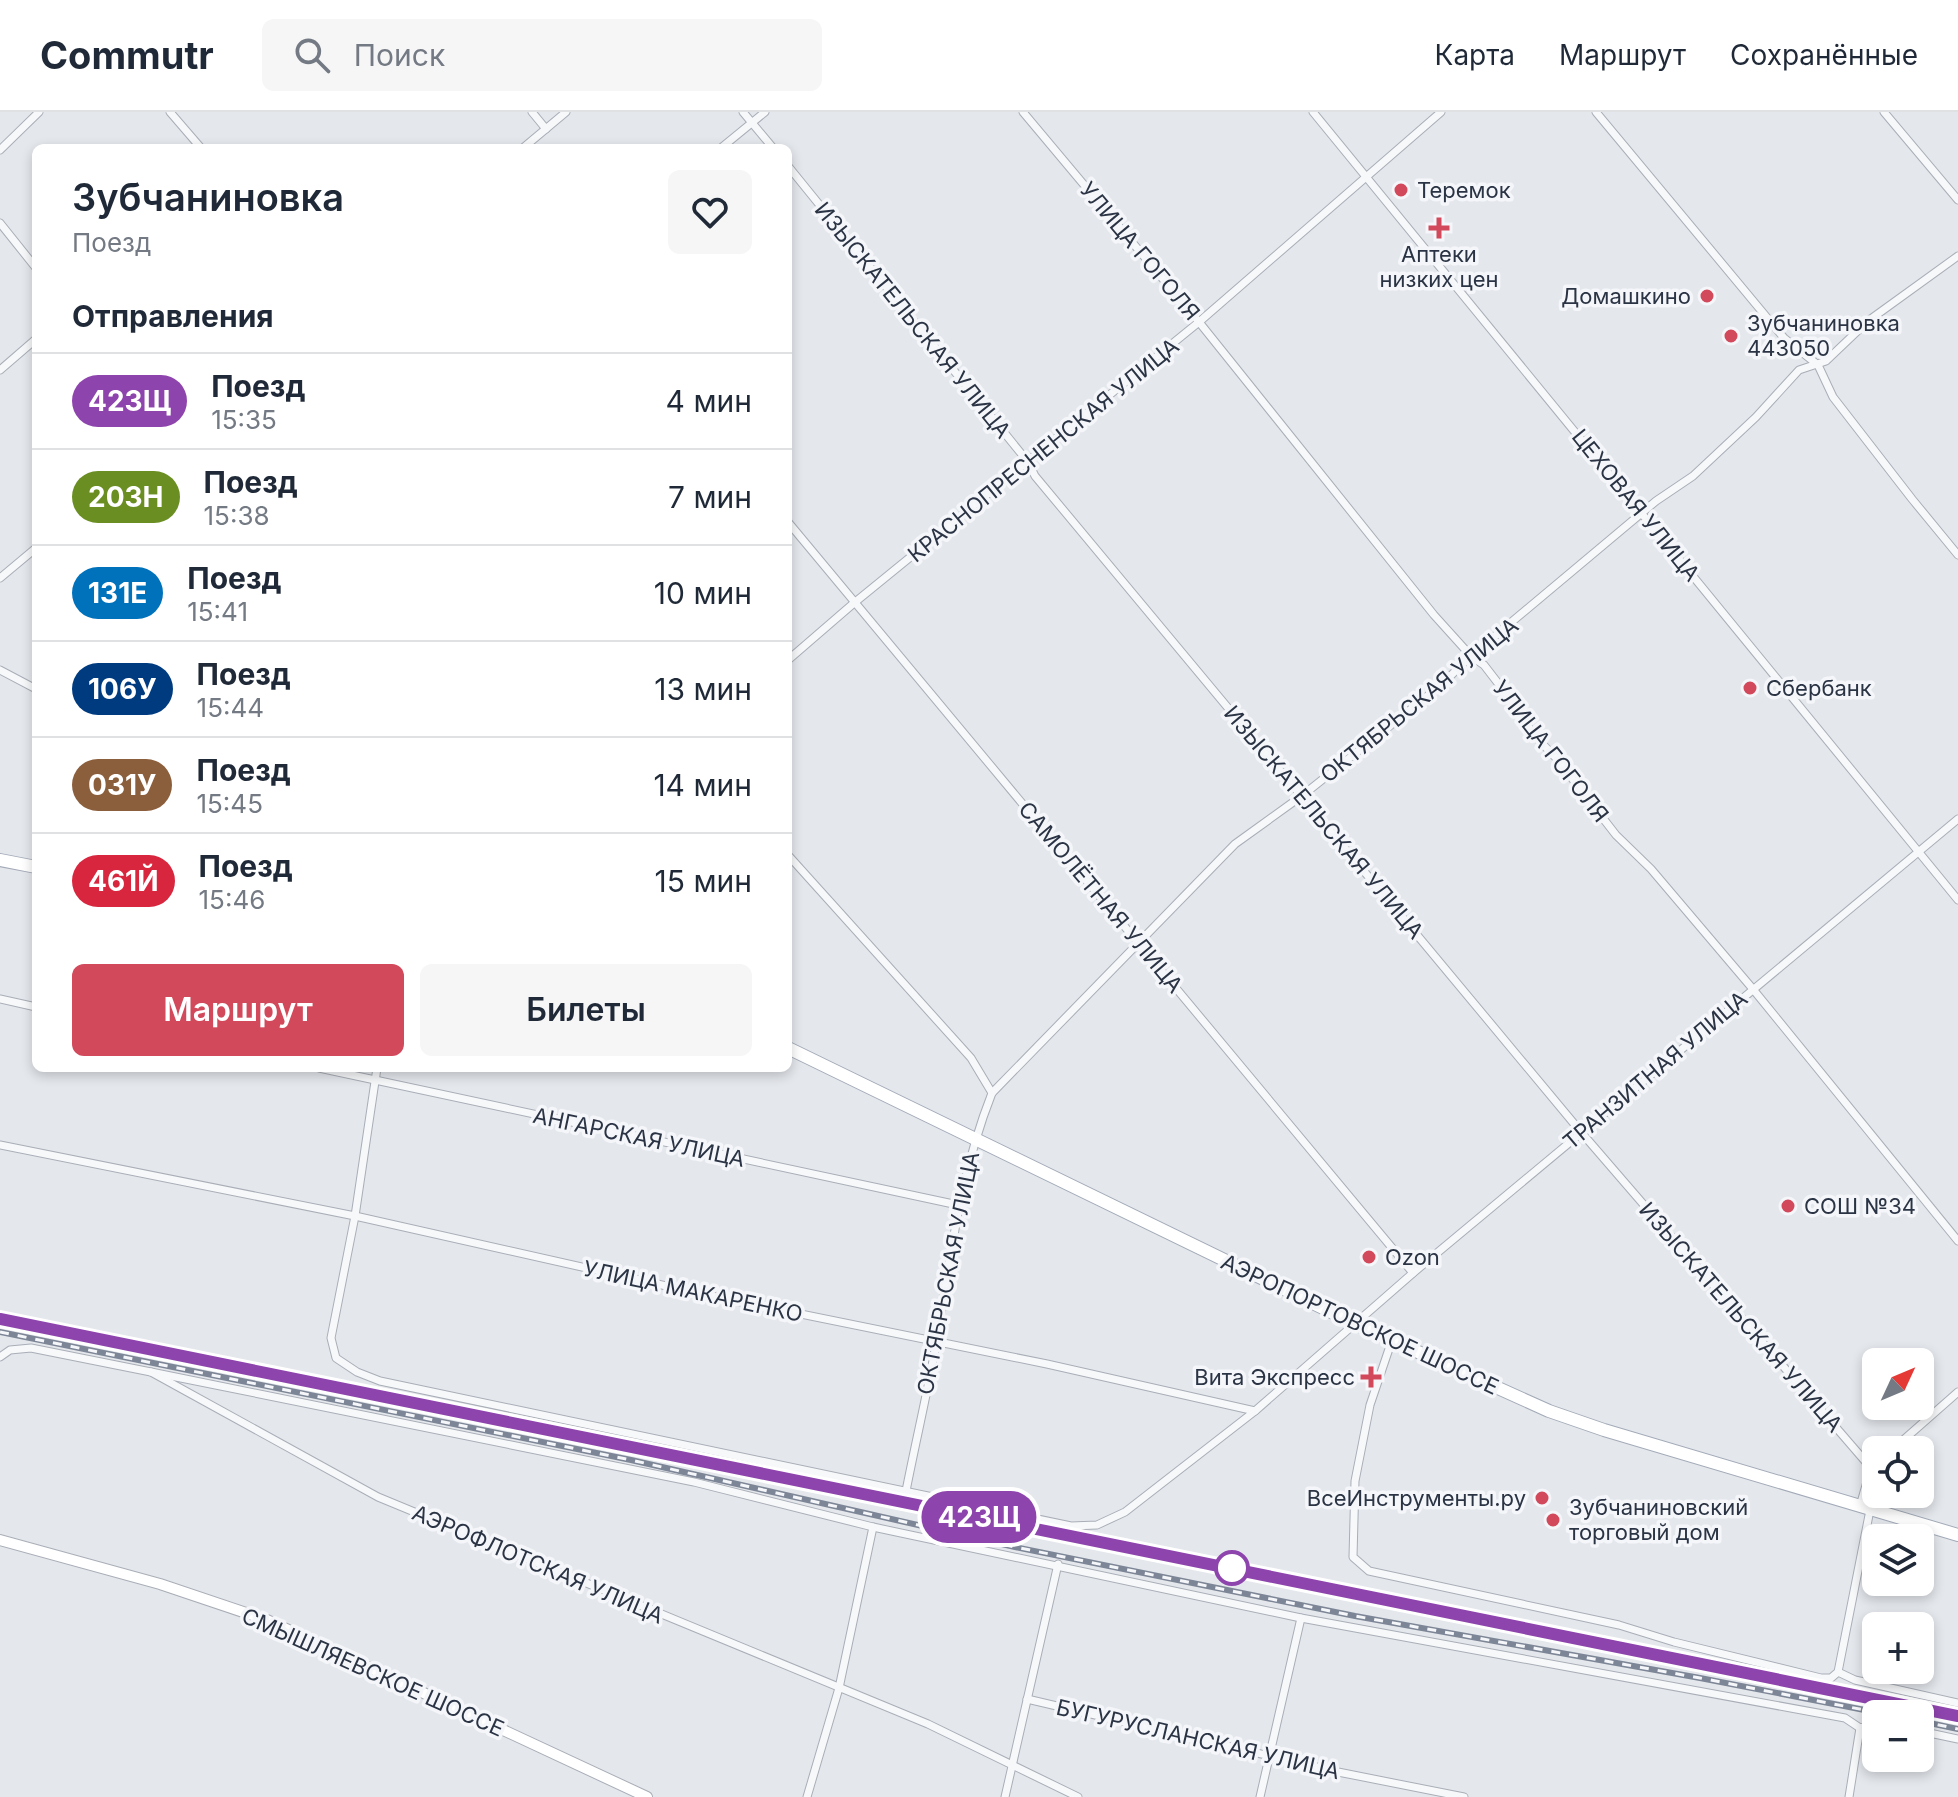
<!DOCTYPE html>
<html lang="ru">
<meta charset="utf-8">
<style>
body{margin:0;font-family:Inter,sans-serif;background:#f6f6f7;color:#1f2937;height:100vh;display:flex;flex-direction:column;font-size:30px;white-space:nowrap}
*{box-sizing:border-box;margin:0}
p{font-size:26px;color:#747a83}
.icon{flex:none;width:44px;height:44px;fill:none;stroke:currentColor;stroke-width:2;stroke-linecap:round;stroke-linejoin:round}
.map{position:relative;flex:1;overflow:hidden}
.side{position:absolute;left:32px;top:32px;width:760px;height:928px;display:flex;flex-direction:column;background:#fff;border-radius:12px;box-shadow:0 4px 12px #0003}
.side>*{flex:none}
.badge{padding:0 16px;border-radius:26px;font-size:28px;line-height:52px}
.needle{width:52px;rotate:46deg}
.controls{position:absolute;left:1862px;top:1236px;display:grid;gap:16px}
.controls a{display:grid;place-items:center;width:72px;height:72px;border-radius:12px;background:#fff;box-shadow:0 4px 12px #0003;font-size:40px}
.map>.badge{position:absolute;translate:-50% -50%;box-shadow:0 0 0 4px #fff}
h2{padding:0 40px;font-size:30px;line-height:72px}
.round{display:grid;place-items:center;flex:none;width:84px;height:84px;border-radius:12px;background:#f6f6f7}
.headline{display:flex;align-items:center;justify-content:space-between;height:136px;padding:0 40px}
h1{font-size:38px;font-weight:600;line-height:60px}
.action{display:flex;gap:16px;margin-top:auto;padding:16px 40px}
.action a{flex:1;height:92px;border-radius:12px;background:#d1495b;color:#fff;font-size:32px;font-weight:600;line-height:92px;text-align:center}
.action a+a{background:#f6f6f7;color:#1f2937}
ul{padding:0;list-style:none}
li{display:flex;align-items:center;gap:24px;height:96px;padding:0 40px;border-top:2px solid #e0e1e3}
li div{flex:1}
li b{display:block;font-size:30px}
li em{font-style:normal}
li .badge{min-width:88px;font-weight:700;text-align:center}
header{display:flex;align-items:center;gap:48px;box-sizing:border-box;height:112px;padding:0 40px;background:#fff;border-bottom:2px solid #e0e1e3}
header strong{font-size:38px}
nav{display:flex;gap:44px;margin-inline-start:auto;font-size:28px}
.search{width:560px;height:72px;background:#f6f6f7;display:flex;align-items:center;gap:20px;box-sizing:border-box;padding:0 28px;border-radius:12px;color:#747a83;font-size:30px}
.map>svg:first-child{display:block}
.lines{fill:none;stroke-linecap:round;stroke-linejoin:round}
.street-casing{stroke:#a9aeb7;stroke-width:9}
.secondary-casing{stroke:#a9aeb7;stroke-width:12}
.primary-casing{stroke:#a3abb8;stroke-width:14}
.street{stroke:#f7f8fa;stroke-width:7}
.secondary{stroke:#fff;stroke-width:10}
.primary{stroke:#fff;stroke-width:12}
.rail-casing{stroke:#7d8696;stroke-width:6}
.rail{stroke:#f4f6f9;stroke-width:3;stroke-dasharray:9;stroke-linecap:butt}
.line-casing{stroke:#fff;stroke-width:18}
.line{stroke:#8e44ad;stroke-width:12}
.poi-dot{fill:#d1495b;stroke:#f4f6f9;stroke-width:3}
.stop-dot{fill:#fff;stroke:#8e44ad;stroke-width:4}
.labels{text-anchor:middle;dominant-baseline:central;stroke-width:7;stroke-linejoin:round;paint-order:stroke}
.poi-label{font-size:22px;fill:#2b3445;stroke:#f4f6f9;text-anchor:start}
.street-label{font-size:22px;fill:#2b3445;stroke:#f4f6f9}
</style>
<header>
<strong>Commutr</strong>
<div class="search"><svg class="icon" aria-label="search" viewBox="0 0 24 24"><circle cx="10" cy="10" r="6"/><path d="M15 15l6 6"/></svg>Поиск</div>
<nav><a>Карта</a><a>Маршрут</a><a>Сохранённые</a></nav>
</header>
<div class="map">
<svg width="1958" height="1685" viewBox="0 0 1958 1685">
<rect width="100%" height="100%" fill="#e4e7ec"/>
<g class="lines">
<!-- street casing -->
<g class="street-casing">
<g id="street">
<path d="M170 0 201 36"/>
<path d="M532 0 546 17"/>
<path d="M743 0 773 36"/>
<path d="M1023 0 1199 210 1434 503 1471 544 1484 553 1521 601 1531 620 1557 647 1616 723 1651 757 1752 876 1958 1129"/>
<path d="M1313 0 1958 788"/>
<path d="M1596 0 1784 226 1818 253 1833 285 1912 387 1958 443"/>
<path d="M1884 0 1958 88"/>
<path d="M523 36 566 0"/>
<path d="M721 36 765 0"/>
<path d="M0 38 39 0"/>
<path d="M788 54 1028 350 1035 364 1581 1020 1871 1356"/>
<path d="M0 111 36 156"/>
<path d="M0 258 36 227"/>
<path d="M788 410 1413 1161"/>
<path d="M0 466 36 436"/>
<path d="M788 548 854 491 1199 210 1441 0"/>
<path d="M0 558 36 577"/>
<path d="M788 743 971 946 992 981"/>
<path d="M0 887 36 895"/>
<path d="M319 956 958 1093"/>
<path d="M377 956 355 1104 331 1226 336 1246 357 1260 380 1269 1071 1414 1097 1413 1125 1400 1255 1299"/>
<path d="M0 1033 355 1104 702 1182 1047 1252 1255 1299 1413 1161 1958 707"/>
<path d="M1392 1228 1370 1293 1355 1369 1353 1445 1369 1459 1619 1513 1674 1530 1821 1566H1831L1838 1560 1870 1398"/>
<path d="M0 1245 10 1238 31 1236 151 1260 378 1385 928 1612 1078 1685"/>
<path d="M151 1260 694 1370 873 1415 1301 1506 1845 1606 1860 1616 1876 1612"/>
<path d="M1892 1338 1958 1280"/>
<path d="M906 1379C916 1328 928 1278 937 1227 951 1142 960 1062 992 981L1235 732 1303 683 1440 574 1471 544 1656 389 1693 364 1756 305 1799 258 1826 249 1868 209 1958 144"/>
<path d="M1860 1394 1871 1356 1876 1352"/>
<path d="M1838 1560 1855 1568 1958 1591"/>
<path d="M1027 1587 1338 1660 1464 1685"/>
<path d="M1920 1619 1958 1627"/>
<path d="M807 1685 839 1576 873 1415"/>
<path d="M1005 1685 1058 1452"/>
<path d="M1260 1685 1301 1506"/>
<path d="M1849 1685 1860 1616"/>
</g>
</g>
<!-- secondary casing -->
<g class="secondary-casing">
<path id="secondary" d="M0 1428 160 1472 267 1508 647 1685"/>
</g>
<!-- primary casing -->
<g class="primary-casing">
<g id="primary">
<path d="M0 748 36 755"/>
<path d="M788 936 1356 1212 1549 1299 1604 1318 1958 1423"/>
</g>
</g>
<!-- street -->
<use href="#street" class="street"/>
<!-- secondary -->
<use href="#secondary" class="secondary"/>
<!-- primary -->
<use href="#primary" class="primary"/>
<!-- rail casing -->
<g class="rail-casing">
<g id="rail">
<path d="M0 1206 1958 1604"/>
<path d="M0 1220 631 1348 1015 1435 1355 1504 1700 1566 1885 1602"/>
<path d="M1920 1609 1958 1617"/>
</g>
</g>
<!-- rail -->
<use href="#rail" class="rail"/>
</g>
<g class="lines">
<!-- line casing -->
<g class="line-casing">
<path id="line" d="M0 1207 1958 1604"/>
</g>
<!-- line -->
<use href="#line" class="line"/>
</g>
<!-- markers -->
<g class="poi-dot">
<circle cx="1401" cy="78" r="8"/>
<path d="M1435 104h8v8h8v8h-8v8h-8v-8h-8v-8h8z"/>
<circle cx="1707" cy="184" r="8"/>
<circle cx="1731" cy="224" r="8"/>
<circle cx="1750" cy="576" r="8"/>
<circle cx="1788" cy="1094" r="8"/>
<circle cx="1369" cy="1145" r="8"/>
<path d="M1367 1253h8v8h8v8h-8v8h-8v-8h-8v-8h8z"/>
<circle cx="1542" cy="1386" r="8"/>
<circle cx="1553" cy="1408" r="8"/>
</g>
<circle class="stop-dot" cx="1232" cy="1456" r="16"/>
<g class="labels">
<!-- poi labels -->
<g class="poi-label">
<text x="1417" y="78">Теремок</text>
<text x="1439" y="142" text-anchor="middle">Аптеки<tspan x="1439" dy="25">низких цен</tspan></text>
<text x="1691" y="184" text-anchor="end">Домашкино</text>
<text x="1747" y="211">Зубчаниновка<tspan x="1747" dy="25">443050</tspan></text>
<text x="1766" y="576">Сбербанк</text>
<text x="1804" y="1094">СОШ №34</text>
<text x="1385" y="1145">Ozon</text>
<text x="1355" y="1265" text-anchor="end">Вита Экспресс</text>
<text x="1526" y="1386" text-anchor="end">ВсеИнструменты.ру</text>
<text x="1569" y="1395">Зубчаниновский<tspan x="1569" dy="25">торговый дом</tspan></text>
</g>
<!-- street labels -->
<g class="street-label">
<text transform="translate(1140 139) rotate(50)">УЛИЦА ГОГОЛЯ</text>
<text transform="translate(913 208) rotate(51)">ИЗЫСКАТЕЛЬСКАЯ УЛИЦА</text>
<text transform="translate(1043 338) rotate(-39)">КРАСНОПРЕСНЕНСКАЯ УЛИЦА</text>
<text transform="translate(1636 393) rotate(51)">ЦЕХОВАЯ УЛИЦА</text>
<text transform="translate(1419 588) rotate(-39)">ОКТЯБРЬСКАЯ УЛИЦА</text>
<text transform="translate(1551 639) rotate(52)">УЛИЦА ГОГОЛЯ</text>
<text transform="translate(1324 710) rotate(50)">ИЗЫСКАТЕЛЬСКАЯ УЛИЦА</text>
<text transform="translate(1101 785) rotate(50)">САМОЛЁТНАЯ УЛИЦА</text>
<text transform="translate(1655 958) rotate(-40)">ТРАНЗИТНАЯ УЛИЦА</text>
<text transform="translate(639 1025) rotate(12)">АНГАРСКАЯ УЛИЦА</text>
<text transform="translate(948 1161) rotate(-79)">ОКТЯБРЬСКАЯ УЛИЦА</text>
<text transform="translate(693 1179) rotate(12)">УЛИЦА МАКАРЕНКО</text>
<text transform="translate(1741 1205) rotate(49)">ИЗЫСКАТЕЛЬСКАЯ УЛИЦА</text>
<text transform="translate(1360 1212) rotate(25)">АЭРОПОРТОВСКОЕ ШОССЕ</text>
<text transform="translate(538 1452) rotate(23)">АЭРОФЛОТСКАЯ УЛИЦА</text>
<text transform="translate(373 1560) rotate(24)">СМЫШЛЯЕВСКОЕ ШОССЕ</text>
<text transform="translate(1198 1627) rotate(13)">БУГУРУСЛАНСКАЯ УЛИЦА</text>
</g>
</g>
</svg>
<div class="controls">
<a><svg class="needle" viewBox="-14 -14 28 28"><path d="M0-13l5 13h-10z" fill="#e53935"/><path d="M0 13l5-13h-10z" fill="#747a83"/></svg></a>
<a><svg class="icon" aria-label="locate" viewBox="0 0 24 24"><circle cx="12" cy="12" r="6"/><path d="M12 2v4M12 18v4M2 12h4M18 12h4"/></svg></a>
<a><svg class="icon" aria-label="layers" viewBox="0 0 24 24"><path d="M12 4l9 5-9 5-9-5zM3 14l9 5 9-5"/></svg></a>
<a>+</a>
<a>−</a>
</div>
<b class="badge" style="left:979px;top:1405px;background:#8e44ad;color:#fff">423Щ</b>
<section class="side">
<div class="headline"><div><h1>Зубчаниновка</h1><p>Поезд</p></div><a class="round"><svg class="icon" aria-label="heart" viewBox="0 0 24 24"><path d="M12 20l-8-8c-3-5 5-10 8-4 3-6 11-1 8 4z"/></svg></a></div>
<h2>Отправления</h2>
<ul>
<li><span class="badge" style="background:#8e44ad;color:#fff">423Щ</span><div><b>Поезд</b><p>15:35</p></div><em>4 мин</em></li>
<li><span class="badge" style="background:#6b8e23;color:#fff">203Н</span><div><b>Поезд</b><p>15:38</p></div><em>7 мин</em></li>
<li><span class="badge" style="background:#0072bc;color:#fff">131Е</span><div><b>Поезд</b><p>15:41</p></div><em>10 мин</em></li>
<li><span class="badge" style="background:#003b80;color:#fff">106У</span><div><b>Поезд</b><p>15:44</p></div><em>13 мин</em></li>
<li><span class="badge" style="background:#8b5e3c;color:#fff">031У</span><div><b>Поезд</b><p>15:45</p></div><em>14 мин</em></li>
<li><span class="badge" style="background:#d7263d;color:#fff">461Й</span><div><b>Поезд</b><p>15:46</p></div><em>15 мин</em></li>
</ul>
<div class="action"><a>Маршрут</a><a>Билеты</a></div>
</section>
</div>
